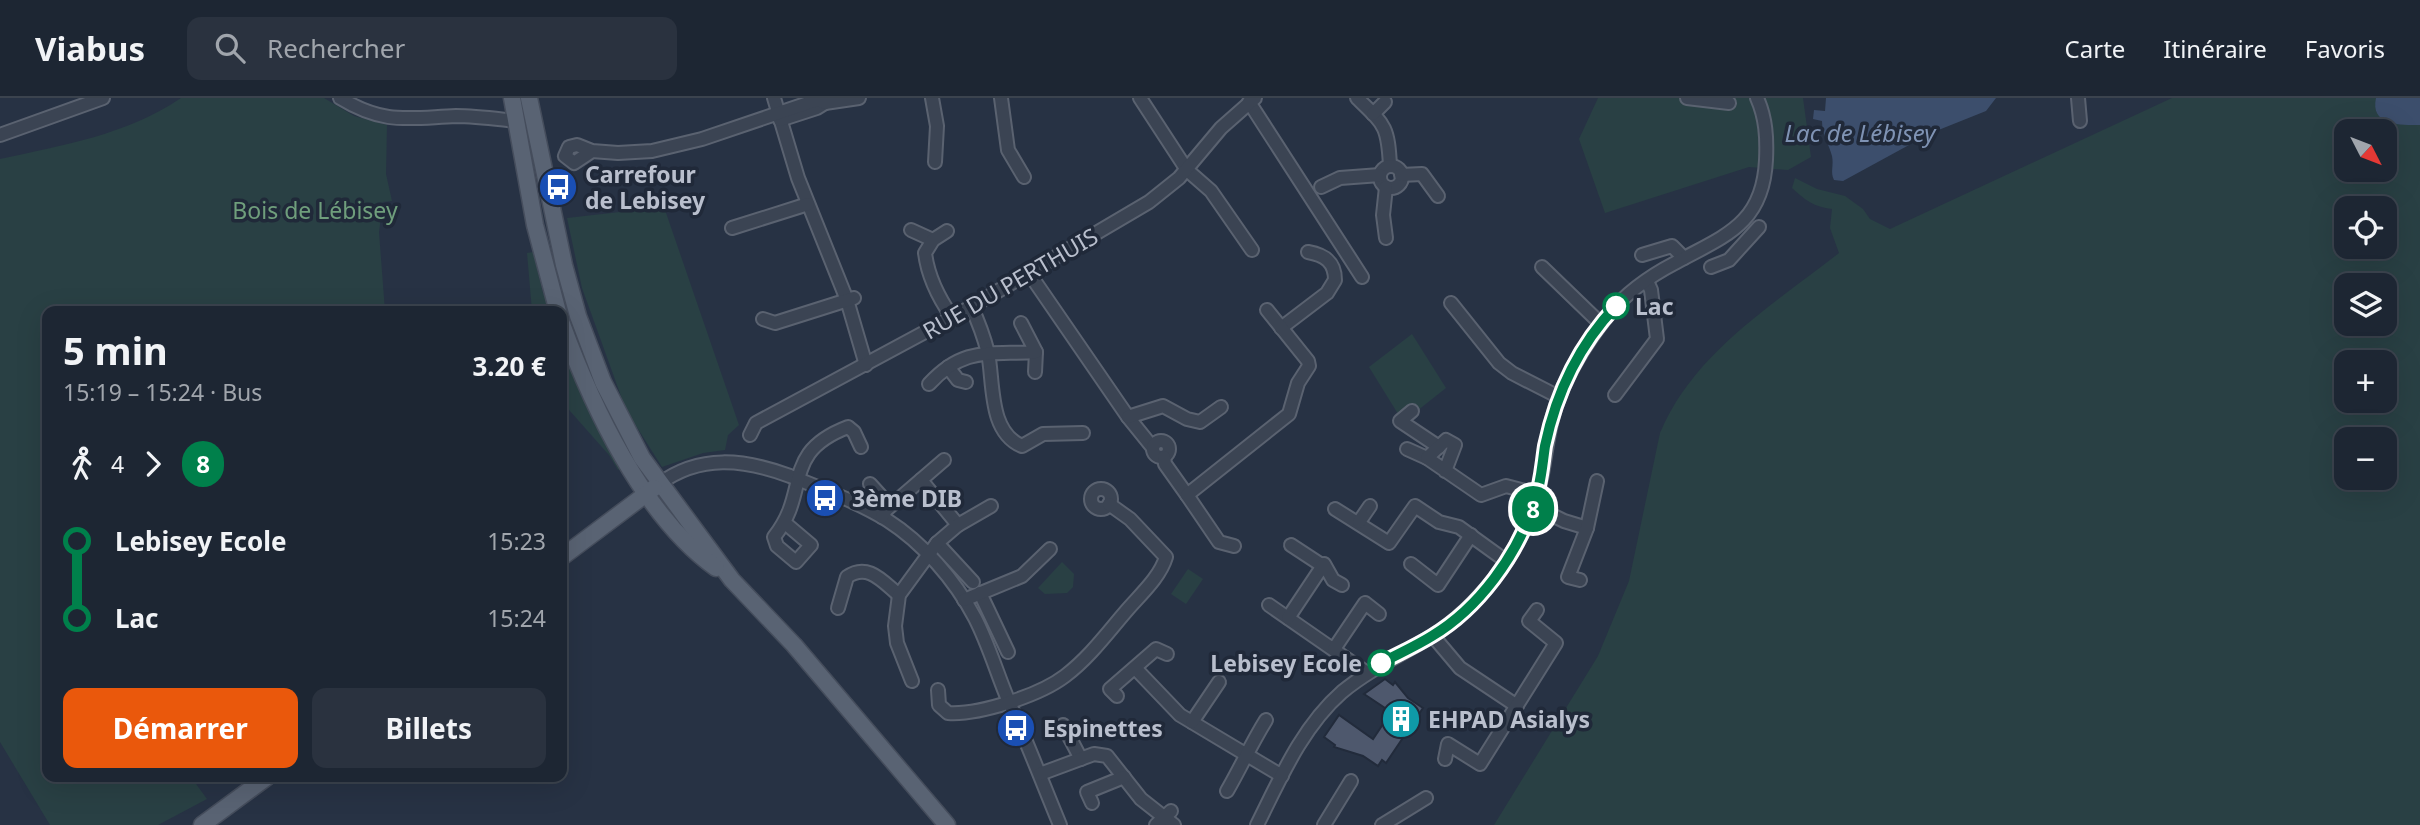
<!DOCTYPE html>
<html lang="fr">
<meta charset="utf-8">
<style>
body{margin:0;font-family:"Noto Sans",sans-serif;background:#2a323f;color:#f1f3f6;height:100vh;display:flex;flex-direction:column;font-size:26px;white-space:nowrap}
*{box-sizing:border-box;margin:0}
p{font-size:23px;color:#a0a5ac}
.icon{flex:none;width:38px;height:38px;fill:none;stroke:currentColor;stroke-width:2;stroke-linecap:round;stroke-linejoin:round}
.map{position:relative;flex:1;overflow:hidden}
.details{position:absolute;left:42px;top:208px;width:525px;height:476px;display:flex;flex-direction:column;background:#1d2633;border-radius:14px;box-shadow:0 7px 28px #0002,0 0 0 2px #3b434e}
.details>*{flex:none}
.badge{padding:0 14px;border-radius:23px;font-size:24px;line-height:46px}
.needle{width:46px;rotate:132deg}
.controls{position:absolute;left:2334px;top:21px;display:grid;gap:14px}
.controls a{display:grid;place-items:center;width:63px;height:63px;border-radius:14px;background:#1d2633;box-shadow:0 7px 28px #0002,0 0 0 2px #3b434e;font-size:35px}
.map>.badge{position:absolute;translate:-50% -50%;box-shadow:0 0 0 4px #fff}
.legs{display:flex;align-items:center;gap:10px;height:77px;padding:0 21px;font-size:23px}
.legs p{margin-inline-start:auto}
.headline{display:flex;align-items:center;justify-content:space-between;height:119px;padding:0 21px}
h1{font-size:38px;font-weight:700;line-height:52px}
.action{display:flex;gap:14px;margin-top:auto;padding:14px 21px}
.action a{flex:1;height:80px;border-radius:14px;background:#ea580c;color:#fff;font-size:28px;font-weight:700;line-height:80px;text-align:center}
.action a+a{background:#2a323f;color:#f1f3f6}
ul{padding:0 21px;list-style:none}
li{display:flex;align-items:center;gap:24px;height:77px;font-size:26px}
li i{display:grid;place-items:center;width:10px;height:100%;margin:0 9px;background:currentColor}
li i::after{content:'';width:18px;height:18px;margin:-9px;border:5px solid;border-radius:50%;background:#1d2633}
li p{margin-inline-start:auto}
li:first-child i{background:linear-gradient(#0000 50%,currentColor 0)}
li:last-child i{background:linear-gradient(currentColor 50%,#0000 0)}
header{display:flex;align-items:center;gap:42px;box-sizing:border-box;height:98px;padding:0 35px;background:#1d2633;border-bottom:2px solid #3b434e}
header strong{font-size:33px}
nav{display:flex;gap:38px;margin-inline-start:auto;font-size:24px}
.search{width:490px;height:63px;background:#2a323f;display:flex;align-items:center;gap:18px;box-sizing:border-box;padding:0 24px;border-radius:14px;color:#a0a5ac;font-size:26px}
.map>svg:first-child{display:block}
.green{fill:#294044;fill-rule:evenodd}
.water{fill:#3c4e6c}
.building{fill:#4e586d;stroke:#222b3b;stroke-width:2}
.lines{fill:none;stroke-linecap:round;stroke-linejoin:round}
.minor-casing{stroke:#5a6270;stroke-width:16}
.major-casing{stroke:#454d5c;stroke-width:19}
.minor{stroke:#3b4453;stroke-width:12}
.major{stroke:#596373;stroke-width:16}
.line-1-casing{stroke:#fff;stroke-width:16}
.line-1{stroke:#00804b;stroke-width:10}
.stop-1-dot{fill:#fff;stroke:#00804b;stroke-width:3.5}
.labels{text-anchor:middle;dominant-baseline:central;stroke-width:7;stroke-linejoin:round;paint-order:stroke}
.poi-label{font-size:23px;font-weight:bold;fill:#b9bfcd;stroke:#202939;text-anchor:start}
.park-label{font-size:23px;fill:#6f9e7c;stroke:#202939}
.street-label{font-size:23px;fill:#b9bfcd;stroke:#202939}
.stop-label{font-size:23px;font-weight:bold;fill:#b9bfcd;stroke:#202939;text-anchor:start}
.water-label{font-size:24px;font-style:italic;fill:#7f93b4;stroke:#202939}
</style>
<header>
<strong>Viabus</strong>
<div class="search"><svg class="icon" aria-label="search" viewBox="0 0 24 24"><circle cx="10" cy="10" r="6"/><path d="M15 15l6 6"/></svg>Rechercher</div>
<nav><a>Carte</a><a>Itinéraire</a><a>Favoris</a></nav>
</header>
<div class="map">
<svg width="2420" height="727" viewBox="0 0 2420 727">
<rect width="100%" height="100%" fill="#273244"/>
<!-- green -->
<g class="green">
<path d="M181 0H324L354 18 387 27 386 76 392 103 383 104 379 134 385 213 47 214V679H191L207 701 158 727H50L0 644V61C64 47 126 37 181 0Z"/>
<path d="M1598 0H1803L1811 59 1788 72 1749 69 1605 115 1579 41Z"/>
<path d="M2172 0H2420V727H1494L1598 558 1629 483 1660 335C1694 254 1773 207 1839 155L1830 130 1832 111C1814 109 1805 102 1792 90L1795 80 1817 91 1845 98 1863 111 1870 121 1890 131ZM2347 33H2385V72H2347ZM2347 110H2385V149H2347ZM2347 187H2385V226H2347ZM2347 264H2385V303H2347ZM2347 341H2385V380H2347Z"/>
<path d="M664 109 739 327 728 337 725 352 703 355 662 369 626 312 582 190 567 120Z"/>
<path d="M533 154 543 195 553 213H532L527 155Z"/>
<path d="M1412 236 1446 290 1403 324 1369 269Z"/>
<path d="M562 241 623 368 618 372 609 357 562 304Z"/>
<path d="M1062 464 1074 476 1073 489 1067 495 1045 496 1038 490Z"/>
<path d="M1188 471 1203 481 1186 506 1171 496Z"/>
</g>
<!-- water -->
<g class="water">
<path d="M1826 0H1996L1986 13 1931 35 1843 83 1834 82C1830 74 1834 68 1832 58 1829 46 1822 37 1822 23L1813 21 1814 12 1825 13Z"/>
<path d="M2376 0H2420V27C2400 27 2370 28 2376 0Z"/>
</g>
<!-- building -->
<path class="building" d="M1385 581 1393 587 1395 584 1408 600 1423 610 1386 665 1382 662 1378 668 1363 658 1334 649 1335 647 1324 639 1339 617 1373 641 1391 614 1364 596Z"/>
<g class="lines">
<!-- minor casing -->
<g class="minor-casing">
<g id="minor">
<path d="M340 0C384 27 408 20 456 18 476 18 497 21 516 23"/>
<path d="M774 0 798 80 847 202 866 267"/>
<path d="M932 0 937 28 935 64"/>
<path d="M1001 0 1008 52 1024 79"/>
<path d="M1140 0 1187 72 1211 93 1252 152"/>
<path d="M1357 0C1385 27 1388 28 1390 68"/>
<path d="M1687 0 1729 5"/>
<path d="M2078 0 2080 23"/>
<path d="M1249 4 1362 179"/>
<path d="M1373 16 1385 4"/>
<path d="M780 22 817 10 825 5"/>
<path d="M0 37 103 0"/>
<path d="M592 53 574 65 565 58 569 49 577 47 592 53 618 55 652 53 702 41 817 2 825 5 859 0"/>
<circle cx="1391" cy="79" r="11"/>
<path d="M1401 77 1422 76 1438 98"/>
<path d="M1321 89 1340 80 1380 77"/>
<path d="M732 130 808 106"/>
<path d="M911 132 933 142"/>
<path d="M947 133 933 142 925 155C928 179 938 199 952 219"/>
<path d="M1386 140 1383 117 1386 89"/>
<path d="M1642 157 1672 148 1684 160"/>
<path d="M1542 169 1601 226"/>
<path d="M1711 169 1729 162 1759 129"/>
<path d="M1029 175 1128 319 1153 350"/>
<path d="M1451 205 1499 265 1512 275 1559 299"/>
<path d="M971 208C978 223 984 239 988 255 994 284 988 334 1022 348L1043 336 1083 335"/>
<path d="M763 221 775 225 854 200"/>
<path d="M1281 230 1327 195 1335 182C1335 164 1325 157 1308 154"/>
<path d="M948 269 958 282 966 284"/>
<path d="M1035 274 1036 254"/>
<path d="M929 286C964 248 989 257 1036 254L1021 225"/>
<path d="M1615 297 1657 241 1651 192 1647 183"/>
<path d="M1412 313 1400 323 1439 349"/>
<path d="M1128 319 1163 308 1187 321 1200 324 1221 309"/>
<path d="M750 337 756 325 964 213 1149 104 1179 80 1221 30 1255 0"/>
<circle cx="1161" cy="351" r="8"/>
<path d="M1407 351 1427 360"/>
<path d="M1164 359 1165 366 1187 397"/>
<path d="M1445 373 1455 347 1446 342 1427 360 1481 397 1506 388 1537 396"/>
<path d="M921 382 958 427"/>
<path d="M659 386C700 356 744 361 790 378 822 391 858 404 887 422 923 445 955 482 975 520 989 547 997 576 1009 604 1027 644 1043 686 1060 727"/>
<path d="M870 386 890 408"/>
<circle cx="1101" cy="401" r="10"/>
<path d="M1534 408 1564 423 1587 430"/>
<path d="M1335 411 1389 445 1415 408 1439 424 1459 429 1506 463"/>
<path d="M882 419 886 412 944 362"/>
<path d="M1359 424 1370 408"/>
<path d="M785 425 811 447 796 464 777 448 774 439C811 393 780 355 848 329L854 334 861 349"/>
<path d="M937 445 973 484"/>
<path d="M1291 447 1323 468"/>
<path d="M1234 448 1219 444 1187 397 1289 316 1298 285 1309 268 1308 263 1267 212"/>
<path d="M1411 466 1438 487 1471 437"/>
<path d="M1580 482 1568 479 1587 430 1597 383"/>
<path d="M980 495 1008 554"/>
<path d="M964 502 1022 478 1050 451"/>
<path d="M1269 507 1367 575"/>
<path d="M838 510 847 479C868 464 883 484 899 497"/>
<path d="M1288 520 1324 466 1333 482 1342 487"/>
<path d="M1433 538 1460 570 1517 608"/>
<path d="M1334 551 1365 505 1379 516"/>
<path d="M1135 570 1180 617 1282 678"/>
<path d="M912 583 897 545 895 528 899 497 937 445 958 427 991 408"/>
<path d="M938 592 939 607 948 615C980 617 1040 597 1065 578 1090 559 1108 534 1128 511 1141 496 1160 479 1166 459L1130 421 1109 406"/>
<path d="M1117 598 1110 591 1156 551 1167 556"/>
<path d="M1192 624 1219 584"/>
<path d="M1063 627 1081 661"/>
<path d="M1445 661 1448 646 1480 666 1556 545 1529 523 1537 512"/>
<path d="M1040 676 1094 656 1107 658 1141 701 1174 727"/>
<path d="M1227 693C1241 669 1251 646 1266 622"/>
<path d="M1092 705 1087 694 1124 679"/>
<path d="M1156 727 1171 713"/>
<path d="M1257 727C1280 681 1302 629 1342 594 1370 571 1401 557 1432 538 1455 524 1477 502 1494 481 1518 450 1534 414 1542 376 1546 355 1548 334 1554 314 1565 278 1585 246 1608 217 1626 195 1650 178 1675 165 1724 138 1763 127 1766 62 1767 40 1766 20 1757 0"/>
<path d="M1324 727 1351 683"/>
<path d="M1382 727 1426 700"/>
</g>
</g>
<!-- major casing -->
<g class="major-casing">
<g id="major">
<path d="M512 0 535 127 558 214"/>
<path d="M529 0 564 167 578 218 603 284 642 360 732 482 794 547 947 727"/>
<path d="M562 226C592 308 643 418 716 470"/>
<path d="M562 459 654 390"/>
<path d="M202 727 267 679"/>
</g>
</g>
<!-- minor -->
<use href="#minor" class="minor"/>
<!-- major -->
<use href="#major" class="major"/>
</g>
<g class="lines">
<!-- line-1 casing -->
<g class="line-1-casing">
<path id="line-1" d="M1381 565C1398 556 1416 548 1432 538 1479 510 1517 457 1534 406 1541 387 1542 368 1545 348 1556 296 1579 247 1616 208"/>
</g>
<!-- line-1 -->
<use href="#line-1" class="line-1"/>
</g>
<!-- icons -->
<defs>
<g id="bus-disc" transform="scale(2.0125)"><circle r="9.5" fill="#1a4fb4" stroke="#202939"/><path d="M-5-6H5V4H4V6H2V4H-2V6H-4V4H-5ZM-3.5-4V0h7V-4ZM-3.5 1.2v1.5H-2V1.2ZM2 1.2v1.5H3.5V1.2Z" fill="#fff"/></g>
<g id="building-disc" transform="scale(2.0125)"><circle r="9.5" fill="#0f9aa8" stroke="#202939"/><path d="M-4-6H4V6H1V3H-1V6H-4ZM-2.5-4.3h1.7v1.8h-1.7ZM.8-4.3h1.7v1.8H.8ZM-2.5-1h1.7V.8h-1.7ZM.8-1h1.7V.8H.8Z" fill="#fff"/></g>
</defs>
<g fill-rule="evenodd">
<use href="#bus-disc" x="558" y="89"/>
<use href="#bus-disc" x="825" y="400"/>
<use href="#building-disc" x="1401" y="621"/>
<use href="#bus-disc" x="1016" y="630"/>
</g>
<!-- markers -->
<g class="stop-1-dot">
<circle cx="1616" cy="208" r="12"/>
<circle cx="1381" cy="565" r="12"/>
</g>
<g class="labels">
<!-- poi labels -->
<g class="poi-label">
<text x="585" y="76">Carrefour<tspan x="585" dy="26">de Lebisey</tspan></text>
<text x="852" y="400">3ème DIB</text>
<text x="1428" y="621">EHPAD Asialys</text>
<text x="1043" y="630">Espinettes</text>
</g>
<!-- park labels -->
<g class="park-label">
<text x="315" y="112">Bois de Lébisey</text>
</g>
<!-- street labels -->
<g class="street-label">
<text transform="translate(1010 185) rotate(-30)">RUE DU PERTHUIS</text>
</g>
<!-- stop labels -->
<g class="stop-label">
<text x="1635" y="208">Lac</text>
<text x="1362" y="565" text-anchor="end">Lebisey Ecole</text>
</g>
<!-- water labels -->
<g class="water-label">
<text x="1860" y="34">Lac de Lébisey</text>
</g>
</g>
</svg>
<div class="controls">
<a><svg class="needle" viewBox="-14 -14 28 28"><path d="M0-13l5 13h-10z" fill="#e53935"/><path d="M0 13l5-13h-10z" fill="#a0a5ac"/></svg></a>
<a><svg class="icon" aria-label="locate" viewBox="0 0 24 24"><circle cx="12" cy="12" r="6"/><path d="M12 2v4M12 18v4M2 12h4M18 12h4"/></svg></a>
<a><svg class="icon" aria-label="layers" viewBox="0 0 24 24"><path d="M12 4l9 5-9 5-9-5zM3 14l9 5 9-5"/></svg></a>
<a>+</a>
<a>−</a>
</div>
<b class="badge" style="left:1533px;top:411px;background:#00804b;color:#fff">8</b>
<section class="details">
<div class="headline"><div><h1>5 min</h1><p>15:19 – 15:24 · Bus</p></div><b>3.20 €</b></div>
<div class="legs"><svg class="icon" aria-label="walk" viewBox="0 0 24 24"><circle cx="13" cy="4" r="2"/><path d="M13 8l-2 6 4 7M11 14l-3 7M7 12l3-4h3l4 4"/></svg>4<svg class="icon" aria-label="forward" viewBox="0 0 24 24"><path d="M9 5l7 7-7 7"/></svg><b class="badge" style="background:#00804b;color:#fff">8</b></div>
<ul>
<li><i style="color:#00804b"></i><b>Lebisey Ecole</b><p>15:23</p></li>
<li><i style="color:#00804b"></i><b>Lac</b><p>15:24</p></li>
</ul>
<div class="action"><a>Démarrer</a><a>Billets</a></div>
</section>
</div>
